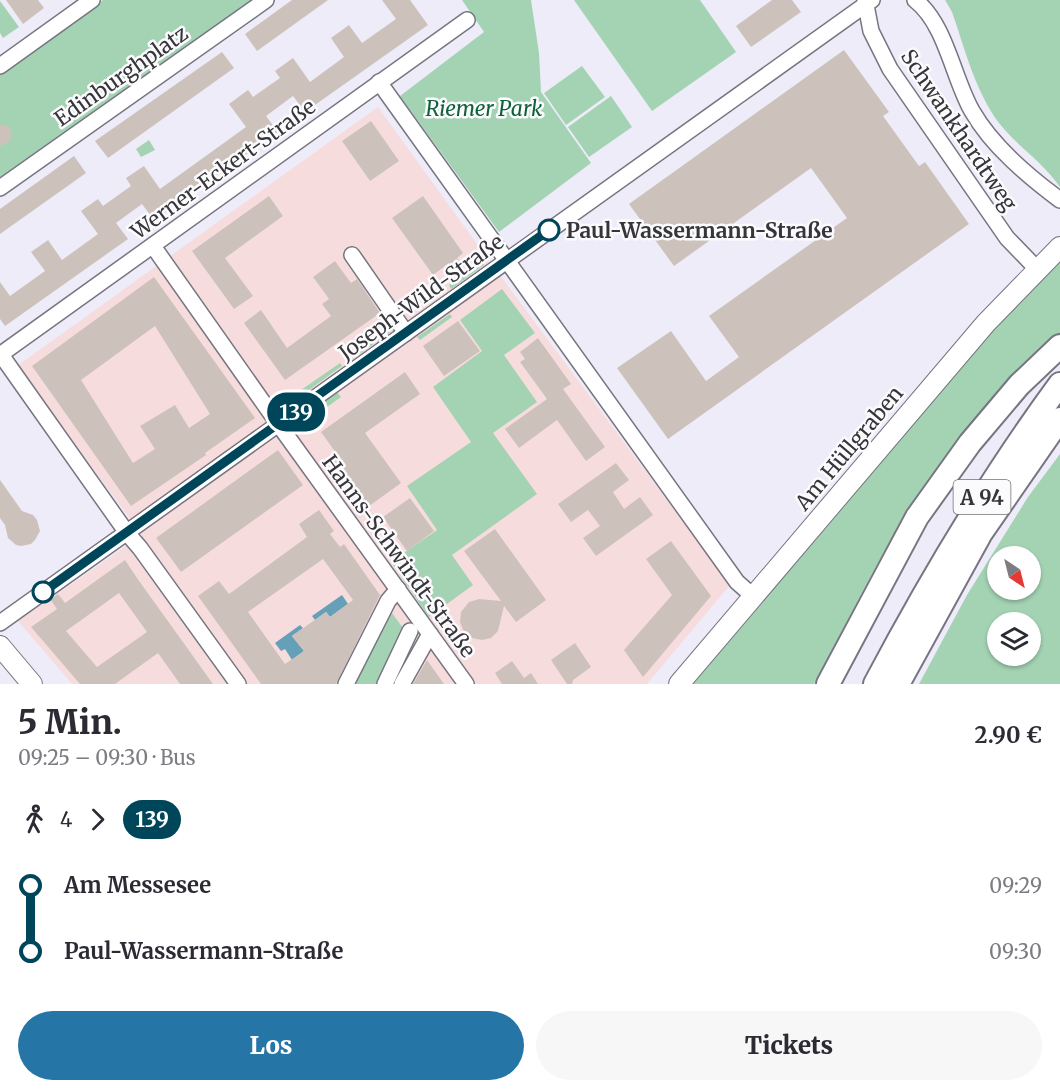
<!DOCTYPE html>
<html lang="de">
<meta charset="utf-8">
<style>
body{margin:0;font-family:Merriweather,serif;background:#f7f7f7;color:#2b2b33;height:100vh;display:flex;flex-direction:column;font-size:22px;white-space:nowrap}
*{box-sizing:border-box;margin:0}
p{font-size:20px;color:#7c7c81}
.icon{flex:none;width:33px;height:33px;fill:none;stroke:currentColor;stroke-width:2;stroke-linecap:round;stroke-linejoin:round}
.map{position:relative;height:684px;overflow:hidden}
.sheet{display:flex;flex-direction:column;background:#fff;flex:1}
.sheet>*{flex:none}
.badge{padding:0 12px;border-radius:20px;font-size:21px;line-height:39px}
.needle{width:39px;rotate:145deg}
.buttons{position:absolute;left:987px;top:546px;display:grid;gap:12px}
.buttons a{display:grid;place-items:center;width:54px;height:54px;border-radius:50%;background:#fff;box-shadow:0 2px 4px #0004;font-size:30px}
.map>.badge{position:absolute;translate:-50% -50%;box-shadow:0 0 0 3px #fff}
.legs{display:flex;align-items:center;gap:9px;height:66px;padding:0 18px;font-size:20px}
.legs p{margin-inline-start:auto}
.summary{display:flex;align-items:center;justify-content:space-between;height:102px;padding:0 18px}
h1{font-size:33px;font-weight:800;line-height:45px}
.primary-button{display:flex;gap:12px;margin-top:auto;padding:12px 18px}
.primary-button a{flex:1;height:69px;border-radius:36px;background:#2576a7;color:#fff;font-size:24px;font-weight:800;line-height:69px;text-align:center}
.primary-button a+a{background:#f7f7f7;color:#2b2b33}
ul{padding:0 18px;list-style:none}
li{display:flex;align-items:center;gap:21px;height:66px;font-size:22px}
li i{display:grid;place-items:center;width:9px;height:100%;margin:0 8px;background:currentColor}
li i::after{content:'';width:15px;height:15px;margin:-8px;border:4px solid;border-radius:50%;background:#fff}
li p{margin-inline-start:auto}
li:first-child i{background:linear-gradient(#0000 50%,currentColor 0)}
li:last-child i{background:linear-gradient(currentColor 50%,#0000 0)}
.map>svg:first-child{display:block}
.commercial{fill:#f7dcde}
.green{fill:#a4d3b4;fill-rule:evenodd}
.water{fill:#66a0b8}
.building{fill:#cdc2bb;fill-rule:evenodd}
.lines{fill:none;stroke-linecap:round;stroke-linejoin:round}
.minor-casing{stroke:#767580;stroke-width:18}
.major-casing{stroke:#767580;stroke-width:22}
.highway-casing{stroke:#767580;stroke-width:26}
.minor{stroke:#fff;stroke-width:15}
.major{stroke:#fff;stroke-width:20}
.highway{stroke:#fff;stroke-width:22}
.line-1-casing{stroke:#fff;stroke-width:14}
.line-1{stroke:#00465a;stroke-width:9}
.stop-1-dot{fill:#fff;stroke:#00465a;stroke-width:3}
.labels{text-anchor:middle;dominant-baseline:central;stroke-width:5;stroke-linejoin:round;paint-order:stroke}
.shield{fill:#fbfbfd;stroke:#717174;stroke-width:1.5}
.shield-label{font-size:20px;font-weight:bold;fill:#36363a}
.street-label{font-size:21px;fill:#36363a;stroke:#fbfbfd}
.park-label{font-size:21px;font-style:italic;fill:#0e6139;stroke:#fbfbfd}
.stop-label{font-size:21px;font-weight:bold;fill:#36363a;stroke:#fbfbfd;text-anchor:start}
</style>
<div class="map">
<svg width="1060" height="684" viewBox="0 0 1060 684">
<rect width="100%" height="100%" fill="#edecf8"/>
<!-- commercial -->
<path class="commercial" d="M378 107 482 251 730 585 647 684H72L18 621 142 535 17 366Z"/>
<!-- green -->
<g class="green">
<path d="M103 0H254L0 182V74Z"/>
<path d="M462 0H531L539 53 541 92 591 163 499 232 400 96 484 32Z"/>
<path d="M574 0H700L736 52 652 111Z"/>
<path d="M945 0H1060V187C1043 162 1017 146 999 123 975 91 965 49 952 12Z"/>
<path d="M0 1 19 27 3 38 0 33Z"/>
<path d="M582 66 605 97 566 125 544 93Z"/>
<path d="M611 96 632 127 589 157 568 127Z"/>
<path d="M149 140 155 150 141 157 136 149Z"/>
<path d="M1060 254V334C1017 376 976 418 940 466 889 533 854 610 814 684H692L991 328Z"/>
<path d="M482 262 484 265 451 289 449 285Z"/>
<path d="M502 289 535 333 504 355 537 402 493 433 537 494 452 555 473 585 429 617 391 562 437 530 407 486 471 442 433 387 482 351 460 320Z"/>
<path d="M450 314 452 317 420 340 417 337Z"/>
<path d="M394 324 396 328 358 355 355 351Z"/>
<path d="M340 363 342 366 291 403 288 399Z"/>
<path d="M336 391 341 397 305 423 300 416Z"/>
<path d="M1060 454V684H919L967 595 1028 497ZM998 556H1030V590H998ZM998 622H1030V656H998Z"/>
<path d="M389 609 406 632 382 684H350Z"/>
</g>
<!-- water -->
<g class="water">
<path d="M342 595 348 604 330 617 326 612 315 620 312 616Z"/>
<path d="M300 625 303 628 292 636 304 651 292 660 285 649 281 651 275 643Z"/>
</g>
<!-- building -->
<g class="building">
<path d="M6 0H38L44 8 23 24Z"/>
<path d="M292 0H328L257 51 245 34Z"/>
<path d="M382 0H410L428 25 305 112 293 96 266 116 278 132 154 220 142 204 116 223 128 239 5 326 0 319V282L10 296 45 271 31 252 48 240 62 260 98 234 81 211 98 199 103 206 131 186 126 178 144 166 160 189 246 127 229 104 248 90 253 97 280 78 275 71 293 58 310 82 344 57 331 38 349 25 362 43 396 19Z"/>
<path d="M772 0H792L801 12 751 47 736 26Z"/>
<path d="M844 50 889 112 883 116 919 166 925 162 969 224 668 439 617 368 671 331 706 381 739 357 709 316 847 218 811 168 674 266 629 204Z"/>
<path d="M222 52 234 68 108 158 95 141Z"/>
<path d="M371 121 399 161 370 181 342 141Z"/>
<path d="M0 124 9 127 12 135 8 143 0 146Z"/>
<path d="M74 156 86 173 0 234V209Z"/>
<path d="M269 196 283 216 225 258 253 296 234 309 192 251Z"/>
<path d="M423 196 463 253 457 258 461 263 453 269 449 263 433 275 392 218Z"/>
<path d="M335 261 351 283 357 279 380 313 285 380 244 323 261 310 287 348 331 316 322 304 329 299 313 277Z"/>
<path d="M154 277 255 418 205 453 206 455 131 506 32 366ZM155 326 210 414 189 428 175 405 140 426 155 449 133 463 81 380Z"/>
<path d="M458 321 480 351 444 376 423 346Z"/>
<path d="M538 338 571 384 563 389 605 447 586 461 557 420 519 448 505 429 547 399 520 362 525 359 520 352Z"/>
<path d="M405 372 420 394 365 433 401 483 365 509 331 463 339 457 321 432Z"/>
<path d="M278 450 303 485 181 572 156 538Z"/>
<path d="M616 463 629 480 613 492 624 509 640 497 653 515 596 556 583 538 600 526 588 510 571 522 558 504Z"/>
<path d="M0 480 22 511 33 515 37 520 40 531 35 540 31 544 21 546 16 545 8 538 5 525 0 518Z"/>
<path d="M410 498 434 531 407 551 383 517Z"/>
<path d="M319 510 334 531 330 534 340 547 344 544 380 595 336 684H261L198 596 219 581 229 594 307 537 299 524ZM323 559 353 600 330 617 326 612 292 636 304 651 285 664 248 612Z"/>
<path d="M495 529 546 600 516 622 504 606 498 631 491 638 482 640 472 638 464 632 460 622 461 612 469 602 479 599 501 601 464 551Z"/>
<path d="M671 541 711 596 643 677 624 650 672 595 646 559Z"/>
<path d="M125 560 137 578 213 684H180L158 653 115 684H80L31 627 57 609 50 599 58 594 65 603ZM119 593 147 632 97 667 66 631Z"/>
<path d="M575 643 591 667 573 680 572 684H567L551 660Z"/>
<path d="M427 660 444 684H413Z"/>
<path d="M512 661 524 678 531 673 538 684H502L495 673Z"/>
</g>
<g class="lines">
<!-- minor casing -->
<g class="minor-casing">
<g id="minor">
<path d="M865 0 871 31 890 69 1007 238 1037 269"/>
<path d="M915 0C946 24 953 78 972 111 992 146 1028 176 1060 200"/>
<path d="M0 66 92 0"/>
<path d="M379 82 737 582 754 597"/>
<path d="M0 188 266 0"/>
<path d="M153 246 279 425 466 684"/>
<path d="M352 255 406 333"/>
<path d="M0 623 872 0"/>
<path d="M238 684 140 548 127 533 4 359V352L467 20"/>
<path d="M346 684 388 601 398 589"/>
<path d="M385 684 410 631"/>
<path d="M402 684 430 634"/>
</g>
</g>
<!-- major casing -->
<g class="major-casing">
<g id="major">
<path d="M0 646 32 684"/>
<path d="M679 684 986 323 1060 247"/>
</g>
</g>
<!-- highway casing -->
<g class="highway-casing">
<g id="highway">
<path d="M828 684 917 517 970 443 1019 385 1060 346"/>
<path d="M875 684C930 580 990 479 1060 384"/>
<path d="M898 684 981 533 1060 419"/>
</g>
</g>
<!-- minor -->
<use href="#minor" class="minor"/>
<!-- major -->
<use href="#major" class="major"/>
<!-- highway -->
<use href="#highway" class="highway"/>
</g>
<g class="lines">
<!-- line-1 casing -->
<g class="line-1-casing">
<path id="line-1" d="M43 592 549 230"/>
</g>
<!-- line-1 -->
<use href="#line-1" class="line-1"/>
</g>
<!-- markers -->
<g class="stop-1-dot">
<circle cx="549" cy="230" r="10"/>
<circle cx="43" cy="592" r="10"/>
</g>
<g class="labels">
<!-- shield labels -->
<rect class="shield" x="953.5" y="480" width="57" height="34" rx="4.5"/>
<g class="shield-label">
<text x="982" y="497">A 94</text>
</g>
<!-- street labels -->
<g class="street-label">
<text transform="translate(121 76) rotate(-35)">Edinburghplatz</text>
<text transform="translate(959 130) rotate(56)">Schwankhardtweg</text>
<text transform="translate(223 169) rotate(-36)">Werner-Eckert-Straße</text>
<text transform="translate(421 297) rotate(-36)">Joseph-Wild-Straße</text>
<text transform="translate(849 448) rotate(-50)">Am Hüllgraben</text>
<text transform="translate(399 556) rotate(54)">Hanns-Schwindt-Straße</text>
</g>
<!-- park labels -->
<g class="park-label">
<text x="484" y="108">Riemer Park</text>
</g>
<!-- stop labels -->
<g class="stop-label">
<text x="566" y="230">Paul-Wassermann-Straße</text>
</g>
</g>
</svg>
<div class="buttons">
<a><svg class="needle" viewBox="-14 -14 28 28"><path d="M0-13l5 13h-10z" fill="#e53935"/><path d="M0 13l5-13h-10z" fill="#7c7c81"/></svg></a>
<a><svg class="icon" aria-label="layers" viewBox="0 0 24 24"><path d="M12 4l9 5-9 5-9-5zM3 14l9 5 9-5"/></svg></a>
</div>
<b class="badge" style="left:296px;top:412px;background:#00465a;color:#fff">139</b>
</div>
<section class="sheet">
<div class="summary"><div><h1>5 Min.</h1><p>09:25 – 09:30 · Bus</p></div><b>2.90 €</b></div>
<div class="legs"><svg class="icon" aria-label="walk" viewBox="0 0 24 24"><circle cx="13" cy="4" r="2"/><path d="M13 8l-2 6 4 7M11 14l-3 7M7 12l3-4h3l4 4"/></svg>4<svg class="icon" aria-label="forward" viewBox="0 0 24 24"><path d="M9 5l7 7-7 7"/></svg><b class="badge" style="background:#00465a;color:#fff">139</b></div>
<ul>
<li><i style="color:#00465a"></i><b>Am Messesee</b><p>09:29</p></li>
<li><i style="color:#00465a"></i><b>Paul-Wassermann-Straße</b><p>09:30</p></li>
</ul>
<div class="primary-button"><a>Los</a><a>Tickets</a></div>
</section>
